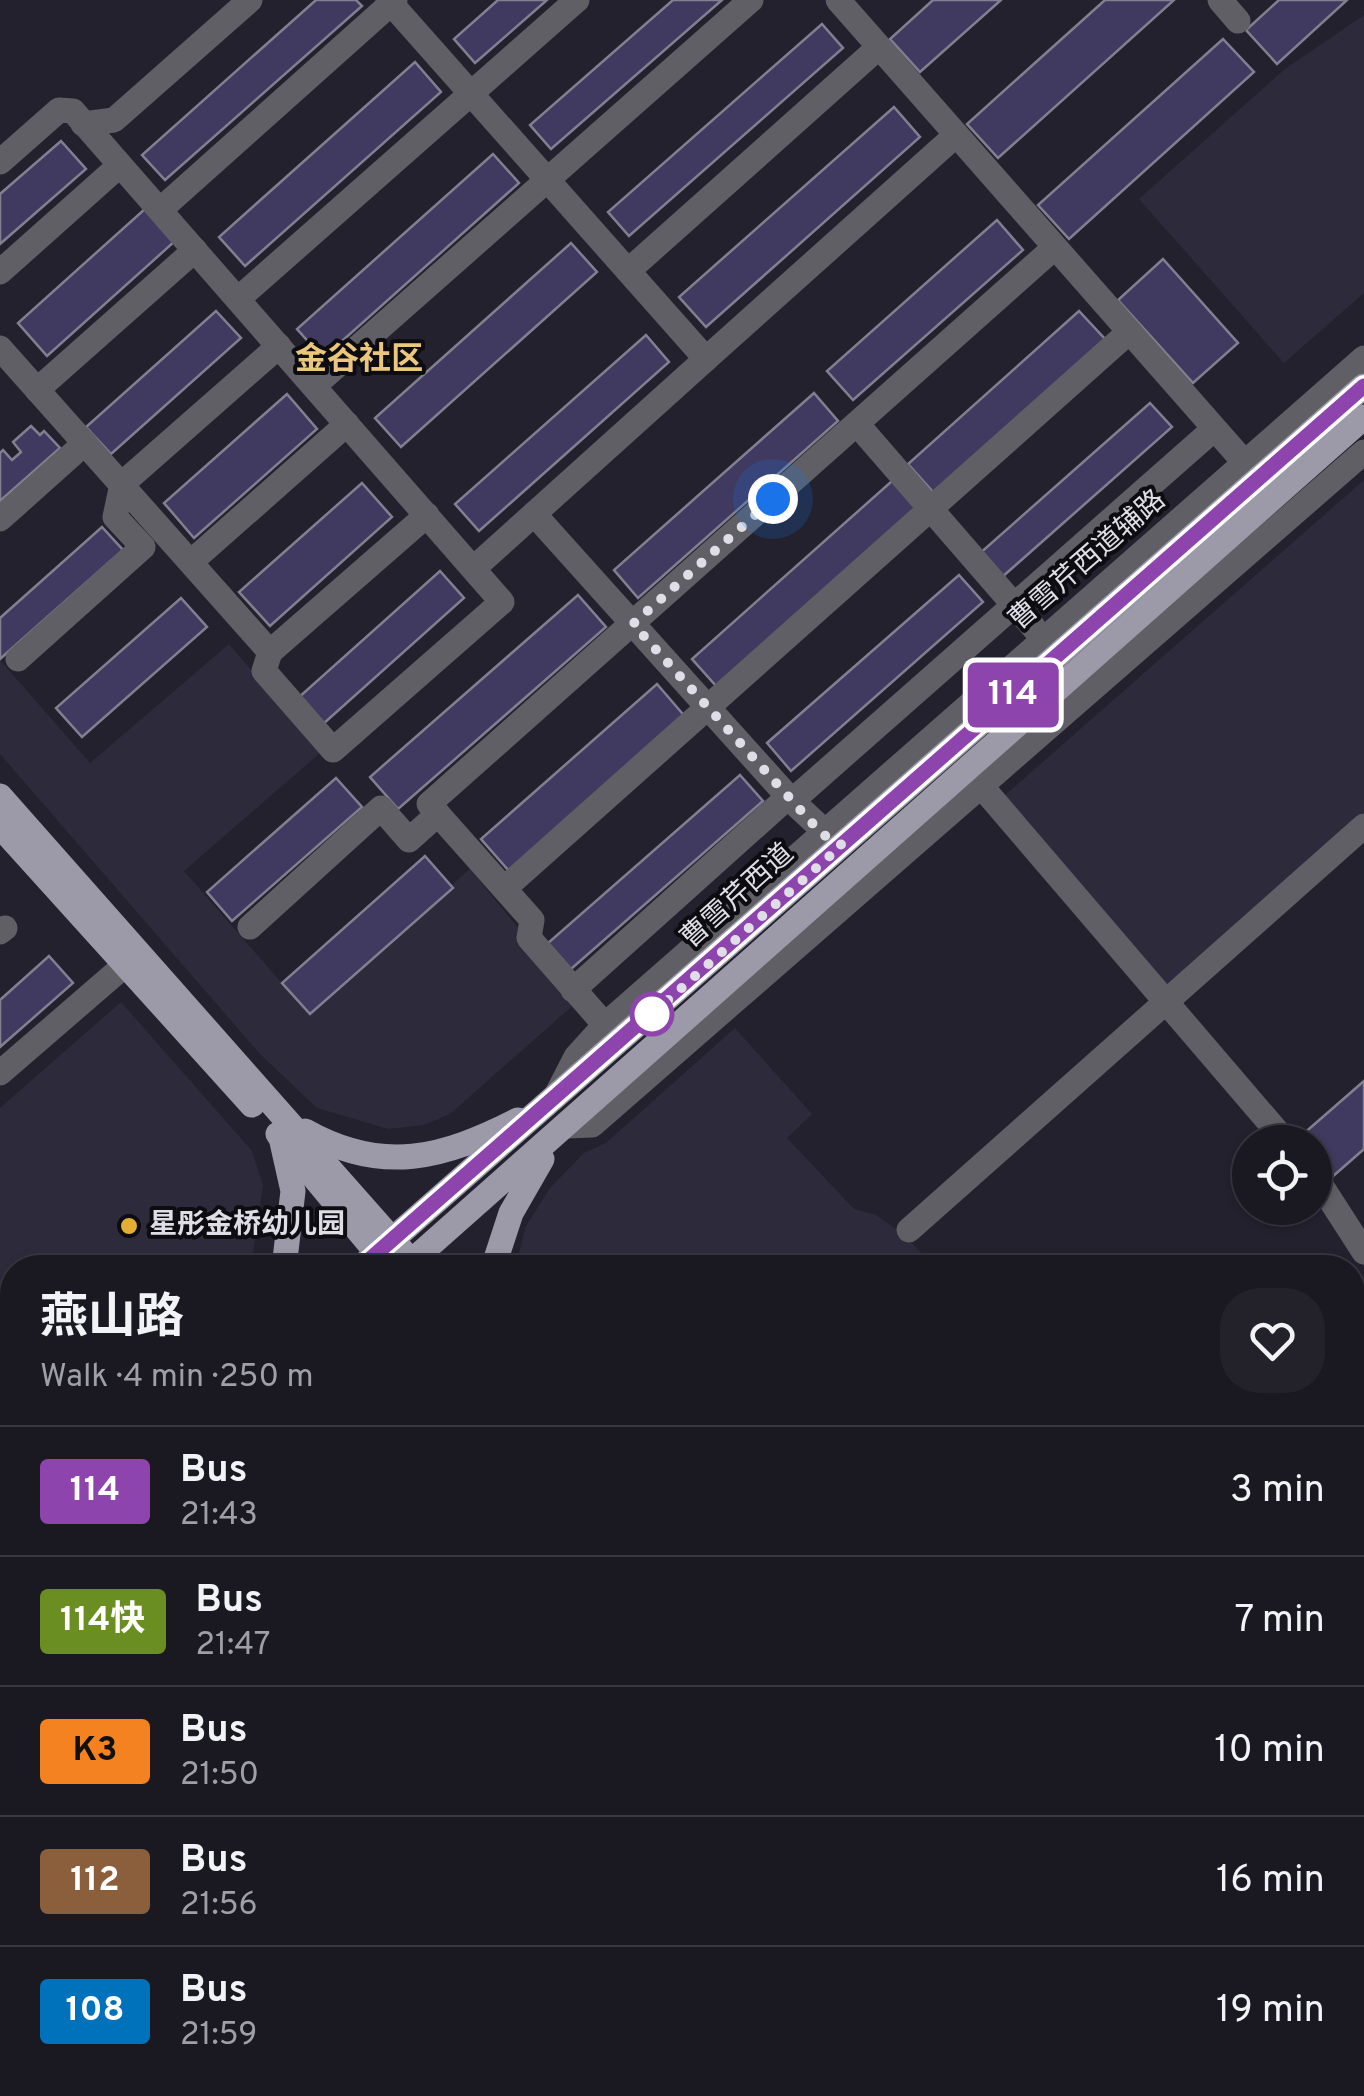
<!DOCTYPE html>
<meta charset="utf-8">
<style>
body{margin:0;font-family:Overpass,"Noto Sans SC",sans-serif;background:#23222a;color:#f1f3f6;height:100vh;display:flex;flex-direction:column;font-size:38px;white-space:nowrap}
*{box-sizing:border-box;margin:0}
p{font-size:32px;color:#9fa0a5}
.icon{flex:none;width:55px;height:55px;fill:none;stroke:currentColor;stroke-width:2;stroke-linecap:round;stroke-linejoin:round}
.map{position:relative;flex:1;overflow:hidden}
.panel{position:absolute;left:0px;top:1255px;width:1365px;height:842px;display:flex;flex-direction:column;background:#1a1922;border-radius:40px 40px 0 0;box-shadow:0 2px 8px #0004,0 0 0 2px #383840}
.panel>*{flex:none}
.badge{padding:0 20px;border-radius:8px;font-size:35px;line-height:65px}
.fabs{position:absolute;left:1232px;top:1125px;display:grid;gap:20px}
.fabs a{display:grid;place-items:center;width:100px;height:100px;border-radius:50%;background:#1a1922;box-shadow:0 2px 8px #0004,0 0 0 2px #383840;font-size:50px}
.you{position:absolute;width:50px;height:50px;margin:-25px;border:8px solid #fff;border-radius:50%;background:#1a73e8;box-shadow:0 0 0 15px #1a73e833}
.map>.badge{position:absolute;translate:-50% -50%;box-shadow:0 0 0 5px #fff}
.round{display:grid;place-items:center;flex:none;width:105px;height:105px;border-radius:40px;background:#23222a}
.summary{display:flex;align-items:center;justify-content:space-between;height:170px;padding:0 40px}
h1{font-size:48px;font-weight:700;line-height:75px}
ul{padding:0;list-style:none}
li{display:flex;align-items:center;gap:30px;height:130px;padding:0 40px;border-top:2px solid #383840}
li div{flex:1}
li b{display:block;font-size:38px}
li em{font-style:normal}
li .badge{min-width:110px;font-weight:700;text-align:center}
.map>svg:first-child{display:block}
.built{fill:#2d2a3c}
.building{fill:#403a60;stroke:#828090;stroke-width:2.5}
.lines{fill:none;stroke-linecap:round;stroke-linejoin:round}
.minor{stroke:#5f5f65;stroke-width:25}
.major{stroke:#9c9aa8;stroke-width:25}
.line-casing{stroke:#fff;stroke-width:22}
.line{stroke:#8e44ad;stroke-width:15}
.walk{stroke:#dfdee7;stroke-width:10;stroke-dasharray:0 18}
.stop-dot{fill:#fff;stroke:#8e44ad;stroke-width:5}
.poi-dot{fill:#e3ae34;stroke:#0c0c11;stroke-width:4}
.labels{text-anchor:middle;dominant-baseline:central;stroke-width:8;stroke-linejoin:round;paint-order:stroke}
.street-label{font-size:28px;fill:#dfdee7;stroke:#0c0c11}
.poi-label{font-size:28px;font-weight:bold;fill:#dfdee7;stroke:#0c0c11;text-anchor:start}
.quarter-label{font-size:32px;font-weight:bold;fill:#ebc77e;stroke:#0c0c11}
</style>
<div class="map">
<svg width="1364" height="2096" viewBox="0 0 1364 2096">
<rect width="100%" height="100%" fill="#23212e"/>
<!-- built -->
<g class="built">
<path d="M1364 15V293L1284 363 1139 199 1285 69Z"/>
<path d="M1364 480V825L1158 1006 987 811Z"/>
<path d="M229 644 321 752 184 871 307 1012 470 869 578 1001 450 1114 424 1125 388 1129 317 1108 260 1054 0 754V660L90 763Z"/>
<path d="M121 1002 252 1151 263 1185 251 1267 12 1268V1454L0 1440V1108Z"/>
<path d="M735 1028 812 1114 787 1138 854 1209 876 1215 901 1233 936 1267 515 1268 526 1226 550 1188 584 1153 606 1143Z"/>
<path d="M12 1661V1854L0 1840V1672Z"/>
<path d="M1353 1802 1364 1815V1908L1353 1918Z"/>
<path d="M12 1934V2085H184L194 2096H0V1945Z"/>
</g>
<!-- building -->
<g class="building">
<path d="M316 0H356L362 6 165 180 142 155Z"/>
<path d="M498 0H547L475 63 454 39Z"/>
<path d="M673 0H722L551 149 530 125Z"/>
<path d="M933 0H1001L920 72 890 39Z"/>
<path d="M1105 0H1174L998 158 967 124Z"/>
<path d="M1279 0H1347L1277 64 1246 30Z"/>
<path d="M822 24 843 48 629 236 608 212Z"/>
<path d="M1223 39 1254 72 1069 239 1038 205Z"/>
<path d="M415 62 441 92 245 266 219 237Z"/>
<path d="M894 107 920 137 706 327 679 297Z"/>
<path d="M61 141 86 169 0 244V194Z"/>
<path d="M493 154 519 183 323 358 297 329Z"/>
<path d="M146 208 175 241 47 356 18 323Z"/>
<path d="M997 220 1023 250 853 400 827 371Z"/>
<path d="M571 243 597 272 401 447 375 418Z"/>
<path d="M1163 259 1238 343 1193 383 1118 300Z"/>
<path d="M216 311 241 338 111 454 86 427Z"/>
<path d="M1079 311 1105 339 934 493 908 464Z"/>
<path d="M646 335 669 362 479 531 455 504Z"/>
<path d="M814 393 838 421 638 598 614 570Z"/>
<path d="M287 394 317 429 194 538 164 503Z"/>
<path d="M1150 403 1172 427 1001 578 979 554Z"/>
<path d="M31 426 40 435 44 431 60 448 0 501V453L3 450 12 460 21 452 13 442Z"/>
<path d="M892 481 917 509 717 687 692 659Z"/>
<path d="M362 483 392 517 270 626 239 592Z"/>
<path d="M102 527 123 550 0 659V618Z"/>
<path d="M440 571 464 598 322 725 298 698Z"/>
<path d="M959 575 983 602 791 771 767 743Z"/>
<path d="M578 595 606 627 398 809 370 777Z"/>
<path d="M181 598 207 627 82 737 56 708Z"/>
<path d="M657 684 688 720 509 871 481 839Z"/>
<path d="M740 775 763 801 571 969 548 943Z"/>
<path d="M336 778 362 807 232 921 207 892Z"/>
<path d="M425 856 453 888 310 1014 282 983Z"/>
<path d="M49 956 73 983 0 1047V1000Z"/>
<path d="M1364 1081V1149L1315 1192V1142H1294Z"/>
</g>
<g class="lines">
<!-- minor -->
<g class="minor">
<path d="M388 0 706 359 474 568"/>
<path d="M838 0 1245 463"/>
<path d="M1220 0 1238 21"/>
<path d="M83 124 114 120 250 0"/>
<path d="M0 162 59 110 73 111 502 602 333 750 264 671 270 652"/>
<path d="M160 210 395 0"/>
<path d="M628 271 879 47"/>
<path d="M0 272 120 165"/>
<path d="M238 299 577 0"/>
<path d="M0 348 270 652 427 515"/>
<path d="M706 359 956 135"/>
<path d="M314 386 751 0"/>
<path d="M37 390 195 250"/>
<path d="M857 424 1034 628"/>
<path d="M534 514 792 801 835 841"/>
<path d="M0 519 85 443"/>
<path d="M192 561 347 424"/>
<path d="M18 659 143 547 115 517 122 484 279 346"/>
<path d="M966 781 982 787 1286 1142"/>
<path d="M792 801 1214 429"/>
<path d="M505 888 1129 332"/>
<path d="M250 927 381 808 409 840 438 814"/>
<path d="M0 932 5 928"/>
<path d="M573 990 788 797"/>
<path d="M605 1025 529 938 532 920 429 804 1054 248"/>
<path d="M0 1073 125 965"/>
<path d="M557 1094 576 1057 605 1025 1364 358"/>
<path d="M565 1126 592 1125 1364 452"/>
<path d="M1315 1176 1364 1252"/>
<path d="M909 1230 1364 826"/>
<path d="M0 1467 12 1481"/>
<path d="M0 1555 12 1544"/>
<path d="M0 1650 12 1639"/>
<path d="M0 1861 12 1876"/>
<path d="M0 1932 12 1921"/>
<path d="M195 2085 205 2096"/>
<path d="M344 2085 354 2096"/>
<path d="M704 2085 713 2096"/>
<path d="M743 2085 753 2096"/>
<path d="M306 2096 319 2085"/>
<path d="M481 2096 493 2085"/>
<path d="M801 2096 813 2085"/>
</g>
<!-- major -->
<g class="major">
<path d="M0 796 404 1253"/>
<path d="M0 826 252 1105"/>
<path d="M305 1131C383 1175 443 1158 518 1120"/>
<path d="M278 1134 387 1265"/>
<path d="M282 1142 293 1191 284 1268"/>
<path d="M360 1268 1364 386"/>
<path d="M404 1268 1364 417"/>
<path d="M493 1268 511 1213 542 1159"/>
<path d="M0 1586 12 1575"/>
<path d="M0 1617 12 1606"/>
<path d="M1107 2085 1117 2096"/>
<path d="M1134 2085 1143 2096"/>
</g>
</g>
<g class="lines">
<!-- line casing -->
<g class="line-casing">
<path id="line" d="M360 1268 1364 386"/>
</g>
<!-- line -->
<use href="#line" class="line"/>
<!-- walk -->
<path class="walk" d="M652 1014 640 1025 842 845 822 834 633 624 773 499"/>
</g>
<!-- markers -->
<circle class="stop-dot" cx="652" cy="1014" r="20"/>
<circle class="poi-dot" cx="129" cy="1226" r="10"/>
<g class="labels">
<!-- street labels -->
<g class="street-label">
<text transform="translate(1088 561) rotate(-41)">曹雪芹西道辅路</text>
<text transform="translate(738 897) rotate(-42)">曹雪芹西道</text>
</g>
<!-- poi labels -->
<g class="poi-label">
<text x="149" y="1226">星彤金桥幼儿园</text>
</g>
<!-- quarter labels -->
<g class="quarter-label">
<text x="359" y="361">金谷社区</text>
</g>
</g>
</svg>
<div class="fabs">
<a><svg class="icon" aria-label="locate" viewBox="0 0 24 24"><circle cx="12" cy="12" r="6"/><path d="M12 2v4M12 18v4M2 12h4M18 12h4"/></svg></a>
</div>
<div class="you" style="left:773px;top:499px"></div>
<b class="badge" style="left:1013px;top:695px;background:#8e44ad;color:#fff">114</b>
<section class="panel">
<div class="summary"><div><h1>燕山路</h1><p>Walk · 4 min · 250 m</p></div><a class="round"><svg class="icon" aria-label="heart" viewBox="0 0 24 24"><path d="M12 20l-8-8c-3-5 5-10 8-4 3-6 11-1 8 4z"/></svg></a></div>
<ul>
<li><span class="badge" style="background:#8e44ad;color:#fff">114</span><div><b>Bus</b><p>21:43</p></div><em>3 min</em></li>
<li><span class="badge" style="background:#6b8e23;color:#fff">114快</span><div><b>Bus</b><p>21:47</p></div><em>7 min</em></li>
<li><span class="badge" style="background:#f58220;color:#111">K3</span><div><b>Bus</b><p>21:50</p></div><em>10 min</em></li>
<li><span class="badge" style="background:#8b5e3c;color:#fff">112</span><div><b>Bus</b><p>21:56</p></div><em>16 min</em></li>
<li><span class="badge" style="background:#0072bc;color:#fff">108</span><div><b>Bus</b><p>21:59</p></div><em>19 min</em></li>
</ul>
</section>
</div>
